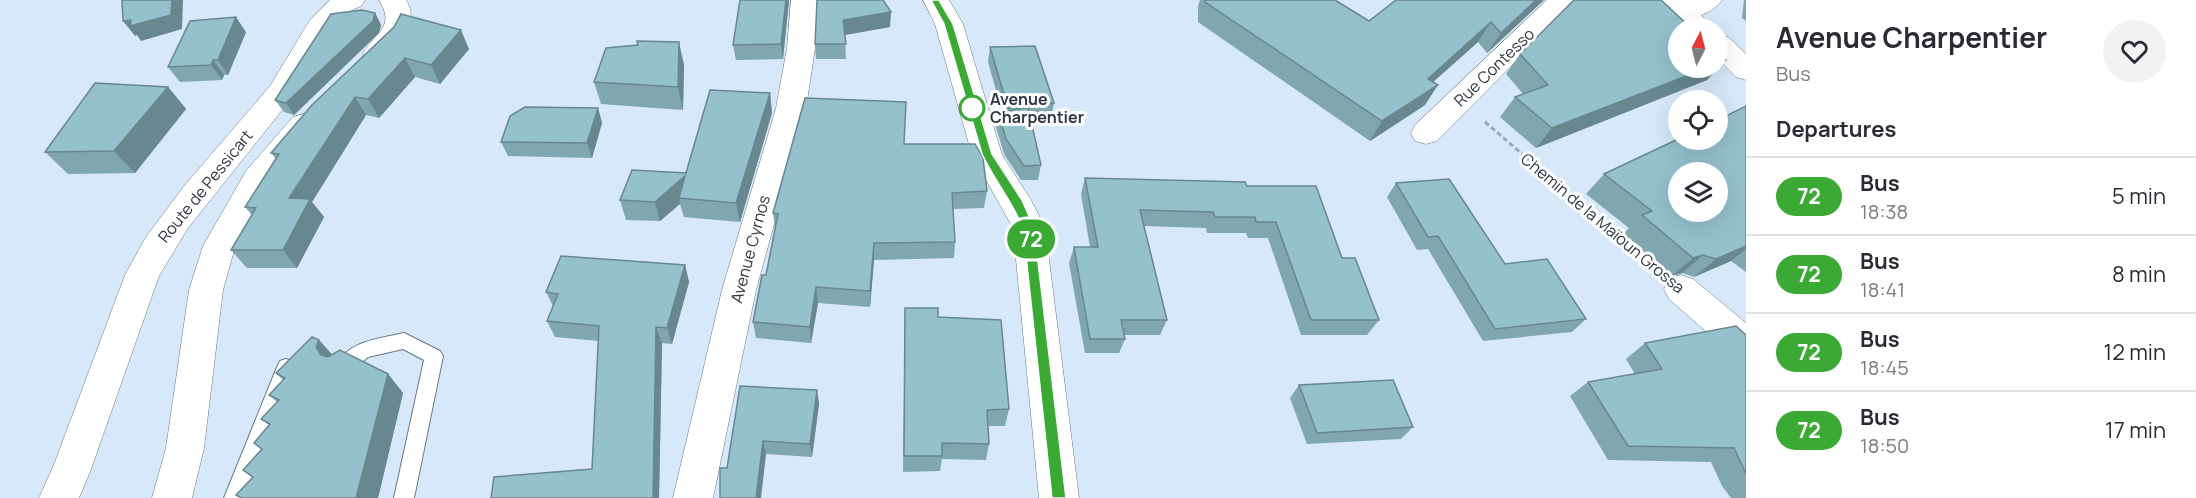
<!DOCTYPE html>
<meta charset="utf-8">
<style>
body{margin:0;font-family:Manrope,sans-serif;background:#f2f2f3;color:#2b2b33;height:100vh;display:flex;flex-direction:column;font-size:22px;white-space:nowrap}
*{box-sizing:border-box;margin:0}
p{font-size:20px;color:#7c7c81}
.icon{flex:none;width:33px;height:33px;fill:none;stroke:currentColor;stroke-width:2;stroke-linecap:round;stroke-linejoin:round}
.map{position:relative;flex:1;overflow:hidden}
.panel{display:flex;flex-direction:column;background:#fff;width:450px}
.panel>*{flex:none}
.badge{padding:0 12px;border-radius:20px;font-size:21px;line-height:39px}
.needle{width:39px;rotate:7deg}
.buttons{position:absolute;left:1668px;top:18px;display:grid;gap:12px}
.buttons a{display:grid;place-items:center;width:60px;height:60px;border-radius:50%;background:#fff;box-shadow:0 6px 24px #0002;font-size:30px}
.map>.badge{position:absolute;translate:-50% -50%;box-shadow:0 0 0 3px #fff}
h2{padding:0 30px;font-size:22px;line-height:54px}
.round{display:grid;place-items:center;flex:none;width:63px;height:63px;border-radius:32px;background:#f2f2f3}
.summary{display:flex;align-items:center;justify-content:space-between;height:102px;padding:0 30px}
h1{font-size:28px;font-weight:700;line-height:45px}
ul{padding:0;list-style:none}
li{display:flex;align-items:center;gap:18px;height:78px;padding:0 30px;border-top:2px solid #e1e1e2}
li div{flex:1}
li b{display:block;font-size:22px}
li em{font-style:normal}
li .badge{min-width:66px;font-weight:700;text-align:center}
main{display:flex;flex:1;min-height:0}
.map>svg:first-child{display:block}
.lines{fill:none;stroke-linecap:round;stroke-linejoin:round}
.service-casing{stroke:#697887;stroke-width:2}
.minor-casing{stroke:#697887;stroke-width:1}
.tertiary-casing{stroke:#697887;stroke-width:1}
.primary-casing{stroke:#697887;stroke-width:1}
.path-far1{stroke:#9caab7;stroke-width:3;stroke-dasharray:5 3;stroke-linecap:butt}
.path{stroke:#9caab7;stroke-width:4;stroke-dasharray:7 3;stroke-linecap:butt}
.service{fill:#fff;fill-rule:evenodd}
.minor{fill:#fff;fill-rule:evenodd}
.tertiary{fill:#fff;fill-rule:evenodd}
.primary{fill:#fff;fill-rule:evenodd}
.wall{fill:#80a6af}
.shaded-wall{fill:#68878f}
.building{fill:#95c1cc;stroke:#68878f;stroke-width:1.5;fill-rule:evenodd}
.line{fill:#3aaa35;stroke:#fff;stroke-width:1.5}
.stop-dot{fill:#fff;stroke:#3aaa35;stroke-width:3}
.labels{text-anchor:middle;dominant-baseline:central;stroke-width:6;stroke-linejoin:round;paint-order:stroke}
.street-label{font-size:16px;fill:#30373e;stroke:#fff}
.stop-label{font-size:16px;font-weight:bold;fill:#30373e;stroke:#fff;text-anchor:start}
</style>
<main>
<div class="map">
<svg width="1746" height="498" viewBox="0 0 1746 498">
<rect width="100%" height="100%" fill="#d6e8f9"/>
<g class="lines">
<!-- service casing -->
<g class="service-casing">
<g id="service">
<path d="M404 333 440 351 443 356 414 498H394L424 360 403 349 368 357 351 372 345 374 339 372 336 366C348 340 380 339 404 333Z"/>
<path d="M286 359 292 361 295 367 244 498H224L277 367 280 361Z"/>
</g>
</g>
<!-- minor casing -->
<g class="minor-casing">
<g id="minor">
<path d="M791 0H817L815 48 806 108 756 290 713 498H673L722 290 776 108 787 48Z"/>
<path d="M923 0H949L963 24 1002 155 1031 200 1045 228 1079 498H1039L1013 228 972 155 935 24Z"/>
<path d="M1547 0H1576L1437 141 1426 144 1415 141 1411 133 1415 125Z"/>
<path d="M1686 0H1722C1714 13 1688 22 1673 18L1669 12 1673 6Z"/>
<path d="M1681 275 1693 279 1746 323V359L1733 355 1669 299 1664 289 1669 279Z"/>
</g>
</g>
<!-- tertiary casing -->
<g class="tertiary-casing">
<g id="tertiary">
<path d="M330 0H365L361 6 352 10 336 24 290 100 188 228 159 276 90 472 79 498H39L53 467 125 275 146 237 185 185 270 86 310 20Z"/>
<path d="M379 0H406C422 25 397 68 367 60L363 53C376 32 396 27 379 0Z"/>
<path d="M304 114 315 117 319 125 268 187 235 247 223 290 204 448 192 498H152L166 448 189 290 203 246 246 171 293 117Z"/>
</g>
</g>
<!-- primary casing -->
<g class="primary-casing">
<g id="primary">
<path d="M1656 0H1685L1714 28H1684Z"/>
<path d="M1718 35 1728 37 1746 54V80L1736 77 1718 59Z"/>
</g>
</g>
<!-- path-far1 -->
<path class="path-far1" d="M1485 122 1605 225"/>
<!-- path -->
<path class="path" d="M1604 223 1655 267"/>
<!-- service -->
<use href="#service" class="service"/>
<!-- minor -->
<use href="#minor" class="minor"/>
<!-- tertiary -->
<use href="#tertiary" class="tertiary"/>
<!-- primary -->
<use href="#primary" class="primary"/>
</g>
<!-- wall -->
<g class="wall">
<path d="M740 0H789L783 59 736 60 733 45Z"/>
<path d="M817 0 890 27 845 35 846 59H816L815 44Z"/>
<path d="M1200 0H1335L1369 21 1396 0H1544L1487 53 1478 42 1433 82 1425 105 1370 141 1198 22V6Z"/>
<path d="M1744 0H1746V21L1742 18Z"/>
<path d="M375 13 381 25 379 33 294 115 284 112 275 100Z"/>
<path d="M394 27 469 49 440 84 415 77 379 118 366 115 312 202 324 217 297 268H247L231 250 252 215 245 207 276 159 271 153Z"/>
<path d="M246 32 228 75H224L222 80 180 82 168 67Z"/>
<path d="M638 45 684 65 683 110 601 104 594 82Z"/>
<path d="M990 47 1054 103 1051 118 1031 120 1041 165 1038 180H1021L1004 154 996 127 998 112H1002L988 62Z"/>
<path d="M1520 54 1726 60 1707 80 1536 148 1500 117 1515 97 1523 94 1506 74Z"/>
<path d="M168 87 186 109 135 173 68 174 45 152Z"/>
<path d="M770 93 772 113 740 222 684 217 680 204 660 221 626 220 620 200 686 173Z"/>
<path d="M1746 106V272L1731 261 1694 277 1682 273 1672 276 1623 234 1629 228 1586 194 1604 174Z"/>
<path d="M598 108 602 123 592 158 508 156 501 142Z"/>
<path d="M904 144 987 191 984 208 953 209 955 242 954 258 874 260 870 307 818 303 811 343 756 338 753 322 766 275 775 229 773 213Z"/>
<path d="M1085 178 1247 186 1342 258 1379 320 1367 335H1301L1268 238H1248L1246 233H1207L1206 228 1144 226 1167 320 1160 335H1125V339L1119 353H1085L1069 263 1074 247H1090L1081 194Z"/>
<path d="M1396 183 1505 264 1586 319 1572 332 1483 341 1428 249 1417 250 1387 197Z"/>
<path d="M685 265 689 282 672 344 662 343 659 498H491L592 469 599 341 555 337 547 321 553 306 546 292Z"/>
<path d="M905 308 938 317 1009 409 1005 426H988L989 444 986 460 942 459 940 471 903 472Z"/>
<path d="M1746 335V498H1731L1722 486 1711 462 1608 460 1570 396 1588 382 1635 374 1626 359 1645 343Z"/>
<path d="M319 340 332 355 388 374 403 393 378 498H240L236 495 253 478 243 470 262 450 254 443 269 425 261 419 277 402 269 395 283 380 276 373Z"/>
<path d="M1299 385 1413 427 1401 439 1307 444 1290 398Z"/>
<path d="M817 390 819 404 812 457 766 454 727 468Z"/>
</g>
<!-- shaded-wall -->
<g class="shaded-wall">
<path d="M172 0H183L182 29 141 41 137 35 135 36 123 21 131 20Z"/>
<path d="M786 0H789L783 59 781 44Z"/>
<path d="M1536 0H1544L1487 53 1501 33Z"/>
<path d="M891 12 890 27 844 35 843 20Z"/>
<path d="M375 13 381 25 379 33 294 115 286 103Z"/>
<path d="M236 17 246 32 228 75 218 60Z"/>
<path d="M1491 22 1478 42 1415 98 1428 79Z"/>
<path d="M461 30 469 49 440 84 431 65Z"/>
<path d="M679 42 684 65 683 110 678 87Z"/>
<path d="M405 58 415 77 379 118 368 99Z"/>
<path d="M213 60 224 75 222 80 211 65Z"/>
<path d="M1726 60 1707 80 1536 148 1552 128 1707 68H1718V63Z"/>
<path d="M1438 85 1425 105 1370 141 1382 121Z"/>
<path d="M168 87 186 109 135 173 114 151Z"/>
<path d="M770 93 772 113 740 222 736 203Z"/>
<path d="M355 97 366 115 312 202 324 217 297 268 283 250 289 198Z"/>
<path d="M598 108 602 123 592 158 587 143Z"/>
<path d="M685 176 679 198 680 204 660 221 655 202Z"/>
<path d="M874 243V260L870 307V291Z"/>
<path d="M1746 246V249L1731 261 1694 277 1716 259Z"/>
<path d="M1703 255 1682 273 1672 276 1693 258Z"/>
<path d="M685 265 689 282 672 344 667 328Z"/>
<path d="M816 287 818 303 811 343 810 327Z"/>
<path d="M656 327 662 343 659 498H653Z"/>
<path d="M319 340 337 360 321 355 316 347Z"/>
<path d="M388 374 403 393 378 498H356Z"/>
<path d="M817 390 819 404 812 457 810 444Z"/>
<path d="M763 441 766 454 761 498H756Z"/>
</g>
<!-- building -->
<g class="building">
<path d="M122 0H172L171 15 130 26 131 20 123 21Z"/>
<path d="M740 0H786L781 44 733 45Z"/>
<path d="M817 0H883L891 12 843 20 846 44H815Z"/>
<path d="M1205 0H1335L1369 21 1396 0H1536L1501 33 1491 22 1428 79 1438 85 1382 121 1205 2Z"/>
<path d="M1574 0H1661L1691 28H1678V68H1707L1552 128 1515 97 1548 85 1520 54Z"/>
<path d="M362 10 375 13 373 21 286 103 275 100 331 14Z"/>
<path d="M401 14 461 30 431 65 405 58 368 99 355 97 289 198 310 199 283 250H231L256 208 245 207 279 154 271 153 312 105 394 27Z"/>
<path d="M236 17 218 60H213L211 65 168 67 190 21Z"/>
<path d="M637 41 679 42 678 87 594 82 606 48 638 45Z"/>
<path d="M1035 46 1054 103 1008 108 990 47Z"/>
<path d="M1718 53 1726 60 1718 63Z"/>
<path d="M95 83 168 87 114 151 45 152Z"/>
<path d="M710 90 770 93 736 203 679 198 685 176 655 202 620 200 632 170 686 173Z"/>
<path d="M805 98 906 102 904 144H975L983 158 987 191 952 193 955 242 874 243 870 291 816 287 810 327 753 322 762 275H766L778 214 773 213Z"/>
<path d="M1746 106V246L1716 259 1703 255 1693 258 1642 215 1652 211 1604 174 1678 139 1718 140V120ZM1678 172H1718V212H1678Z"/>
<path d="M525 107 598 108 587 143 501 142 510 116Z"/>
<path d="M1028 108 1041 165 1024 166 1006 139 998 112Z"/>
<path d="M1085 178 1245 182 1247 186H1316L1342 258H1355L1379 320H1311L1276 222H1256L1255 217H1215L1213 212 1140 210 1167 320H1121L1125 339H1090L1074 247H1098Z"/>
<path d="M1449 179 1505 264 1547 259 1586 319 1495 329 1438 236 1428 237 1396 183Z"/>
<path d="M561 256 685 265 667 328 656 327 653 498H491L494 477 592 469 599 326 547 321 558 294 546 292Z"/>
<path d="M905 308H938V317L1001 320 1009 409 987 410 989 444 942 443V456H904Z"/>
<path d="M1736 326 1746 335V474L1734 448 1628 446 1588 382 1662 369 1645 343Z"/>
<path d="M312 337 319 340 316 347 321 355 328 357 340 350 388 374 356 498H242L236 495 253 477 243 470 262 449 254 443 270 424 261 419 279 400 269 395 285 378 276 373Z"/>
<path d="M1393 380 1413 427 1317 433 1299 385Z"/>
<path d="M740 386 817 390 810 444 763 441 756 498H720V468H727Z"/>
</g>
<!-- line -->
<path class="line" d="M931 0H939L953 24 992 154 1022 200 1034 228 1066 498H1052L1023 228C1012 201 994 180 982 154L944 24Z"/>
<!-- markers -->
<circle class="stop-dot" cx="972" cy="108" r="12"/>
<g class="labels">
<!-- street labels -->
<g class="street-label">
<text transform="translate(1494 67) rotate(-44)">Rue Contesso</text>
<text transform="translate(205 186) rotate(-51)">Route de Pessicart</text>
<text transform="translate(1603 223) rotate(40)">Chemin de la Maïoun Grossa</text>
<text transform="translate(750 249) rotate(-75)">Avenue Cyrnos</text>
</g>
<!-- stop labels -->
<g class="stop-label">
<text x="990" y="99">Avenue<tspan x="990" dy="18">Charpentier</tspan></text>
</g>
</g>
</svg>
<div class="buttons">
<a><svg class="needle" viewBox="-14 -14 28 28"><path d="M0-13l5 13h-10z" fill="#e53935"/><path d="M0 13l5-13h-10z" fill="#7c7c81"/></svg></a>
<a><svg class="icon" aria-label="locate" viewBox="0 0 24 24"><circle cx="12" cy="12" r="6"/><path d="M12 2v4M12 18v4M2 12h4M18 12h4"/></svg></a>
<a><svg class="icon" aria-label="layers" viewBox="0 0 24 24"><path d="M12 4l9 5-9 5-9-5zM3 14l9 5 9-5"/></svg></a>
</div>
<b class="badge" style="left:1031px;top:239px;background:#3aaa35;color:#fff">72</b>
</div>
<section class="panel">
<div class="summary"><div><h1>Avenue Charpentier</h1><p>Bus</p></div><a class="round"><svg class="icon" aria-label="heart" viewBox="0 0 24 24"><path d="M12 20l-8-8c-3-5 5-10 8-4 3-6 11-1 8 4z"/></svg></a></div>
<h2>Departures</h2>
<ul>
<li><span class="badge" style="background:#3aaa35;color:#fff">72</span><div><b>Bus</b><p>18:38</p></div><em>5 min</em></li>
<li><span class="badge" style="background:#3aaa35;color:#fff">72</span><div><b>Bus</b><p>18:41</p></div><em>8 min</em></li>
<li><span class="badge" style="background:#3aaa35;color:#fff">72</span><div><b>Bus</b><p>18:45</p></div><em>12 min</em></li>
<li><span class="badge" style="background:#3aaa35;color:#fff">72</span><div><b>Bus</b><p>18:50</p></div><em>17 min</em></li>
</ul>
</section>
</main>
